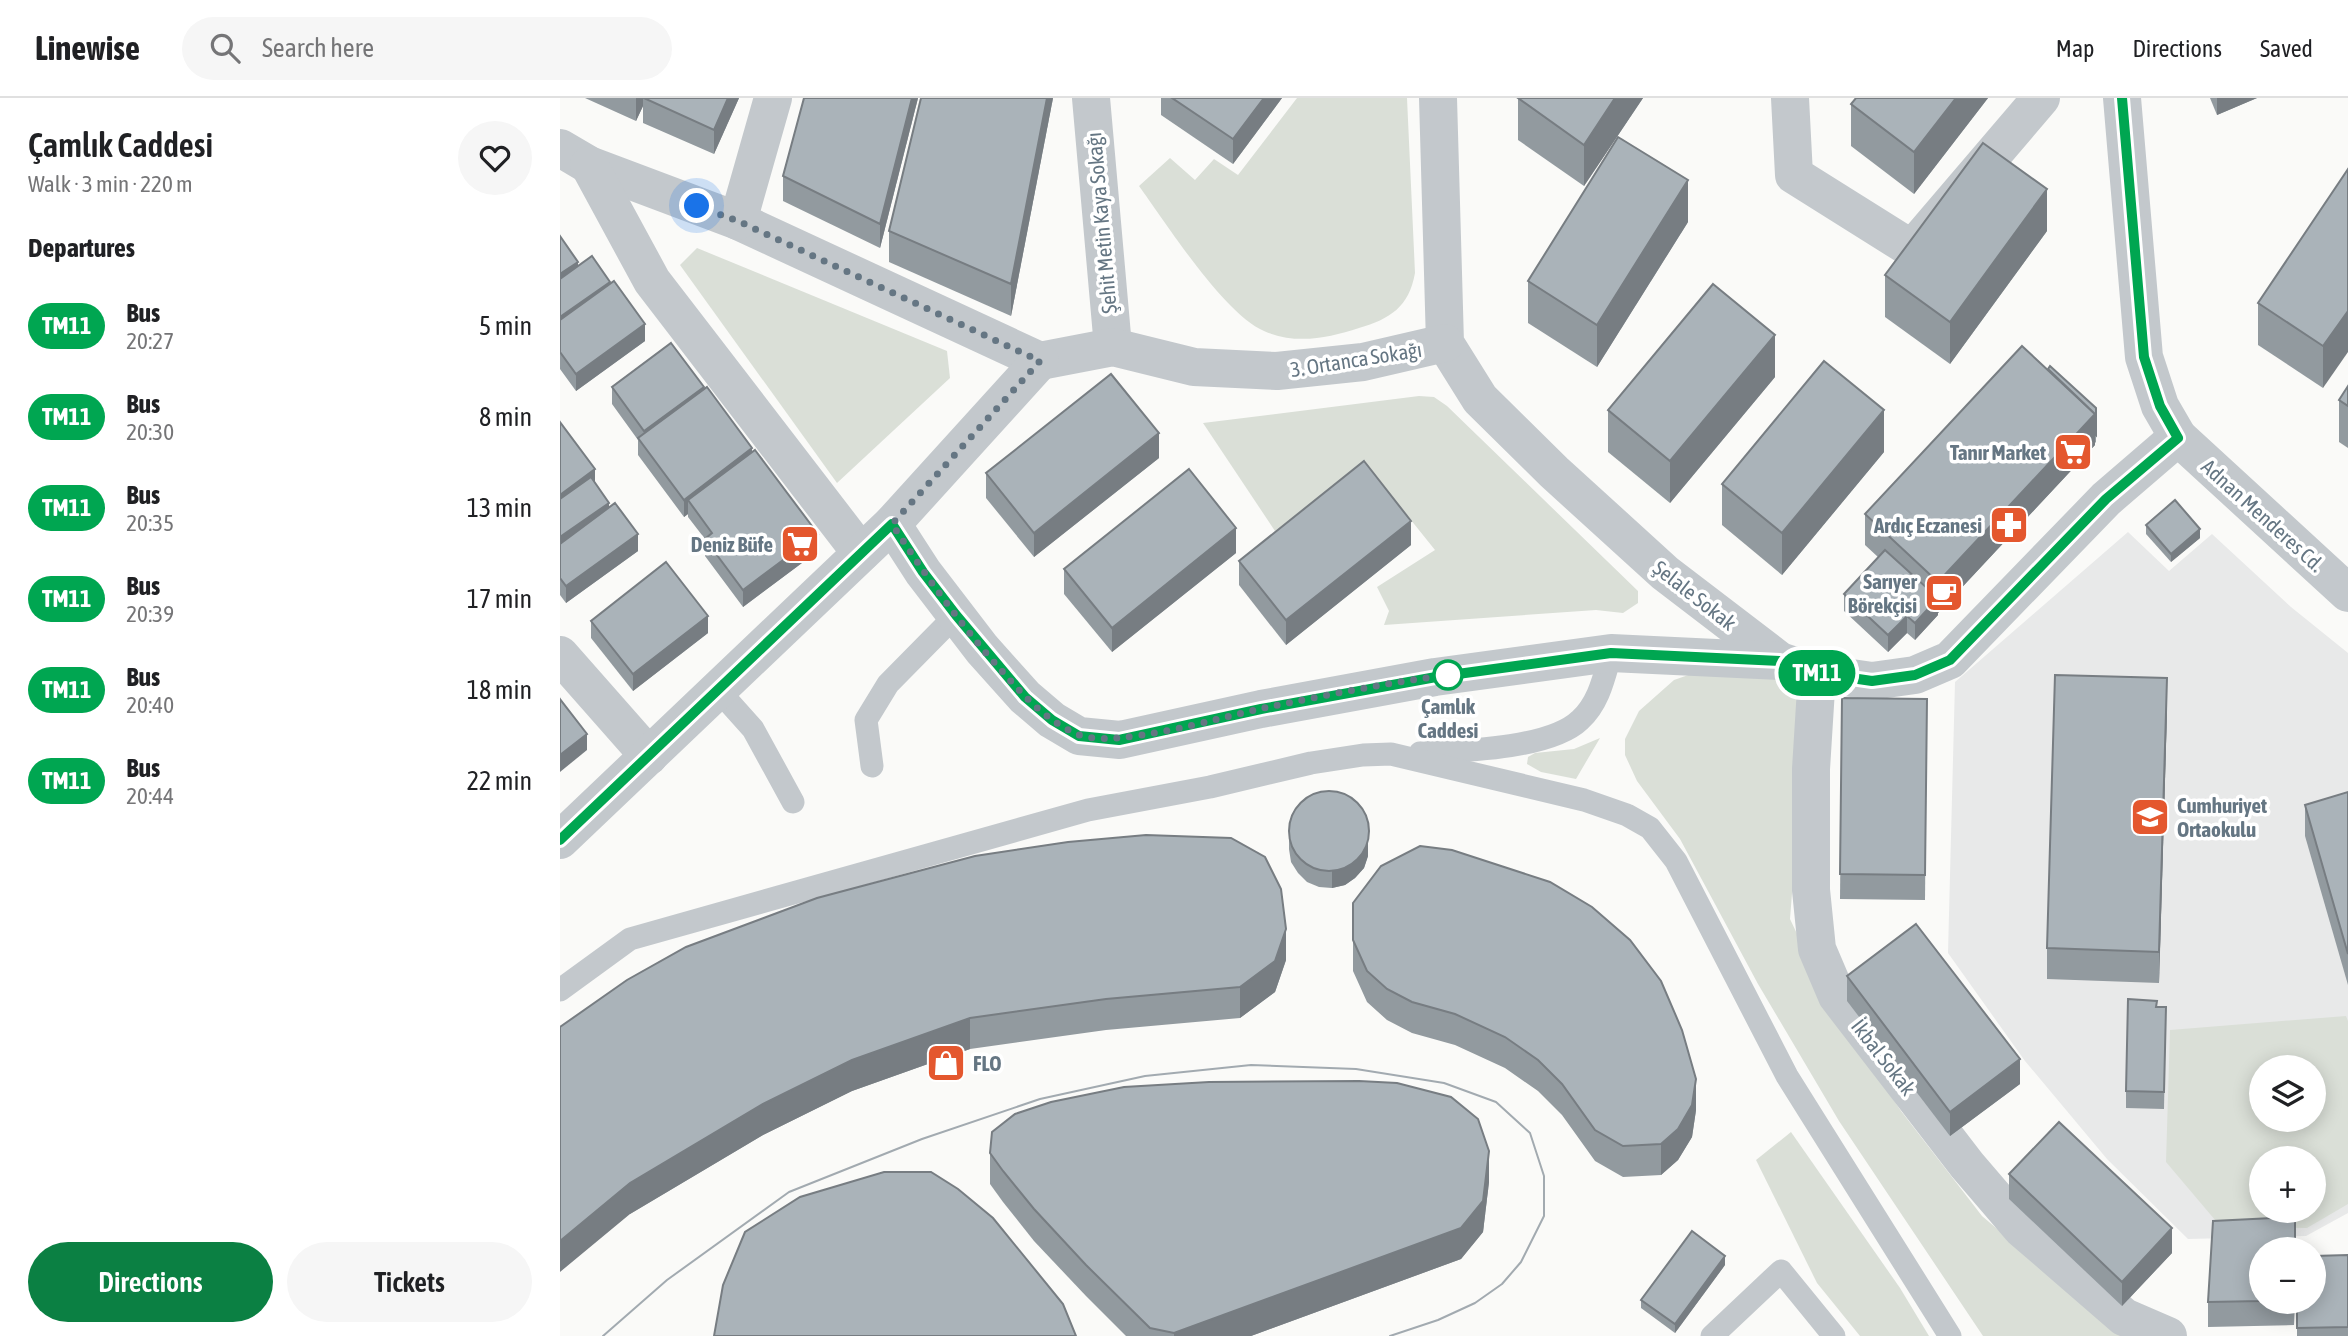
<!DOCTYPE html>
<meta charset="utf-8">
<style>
body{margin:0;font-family:"Asap Condensed",sans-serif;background:#f6f6f6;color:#202124;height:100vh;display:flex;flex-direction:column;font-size:26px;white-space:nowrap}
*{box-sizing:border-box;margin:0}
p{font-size:23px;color:#757577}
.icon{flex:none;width:38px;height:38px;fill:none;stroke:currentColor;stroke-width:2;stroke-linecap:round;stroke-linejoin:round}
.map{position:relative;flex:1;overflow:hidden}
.side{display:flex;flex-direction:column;background:#fff;width:560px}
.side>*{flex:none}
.badge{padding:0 14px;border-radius:23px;font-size:24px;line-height:46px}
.tools{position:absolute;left:1689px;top:957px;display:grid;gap:14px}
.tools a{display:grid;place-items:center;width:77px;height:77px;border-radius:50%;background:#fff;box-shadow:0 4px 18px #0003;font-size:35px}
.you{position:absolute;width:35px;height:35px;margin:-18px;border:5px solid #fff;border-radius:50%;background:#1a73e8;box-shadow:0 0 0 10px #1a73e833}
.map>.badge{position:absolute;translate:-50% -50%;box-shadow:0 0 0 4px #fff}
h2{padding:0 28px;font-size:26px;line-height:63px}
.round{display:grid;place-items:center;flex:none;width:74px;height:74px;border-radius:37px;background:#f6f6f6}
.summary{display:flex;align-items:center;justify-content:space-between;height:119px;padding:0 28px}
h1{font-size:33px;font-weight:600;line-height:52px}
.cta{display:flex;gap:14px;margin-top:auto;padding:14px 28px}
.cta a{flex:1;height:80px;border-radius:42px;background:#0b8043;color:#fff;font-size:28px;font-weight:600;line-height:80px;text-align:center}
.cta a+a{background:#f6f6f6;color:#202124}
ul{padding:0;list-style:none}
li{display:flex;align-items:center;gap:21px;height:91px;padding:0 28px}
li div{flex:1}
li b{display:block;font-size:26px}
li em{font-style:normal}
li .badge{min-width:77px;font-weight:700;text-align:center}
header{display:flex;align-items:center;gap:42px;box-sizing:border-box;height:98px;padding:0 35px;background:#fff;border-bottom:2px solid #e0e0e0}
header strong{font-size:33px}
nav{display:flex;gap:38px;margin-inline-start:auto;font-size:24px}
.search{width:490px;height:63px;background:#f6f6f6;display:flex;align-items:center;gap:18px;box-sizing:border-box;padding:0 24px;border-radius:38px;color:#757577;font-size:26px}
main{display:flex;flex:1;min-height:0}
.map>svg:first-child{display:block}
.built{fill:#e8e9e9;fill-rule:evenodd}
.green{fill:#dadfd7;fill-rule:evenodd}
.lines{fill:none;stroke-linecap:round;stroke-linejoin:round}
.service{stroke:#c3c8cc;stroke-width:23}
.minor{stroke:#c3c8cc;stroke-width:38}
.tram{stroke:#a2aab0;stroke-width:2}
.wall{fill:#929a9f}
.shaded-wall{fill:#777d82}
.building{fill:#aab3b9;stroke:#777d82;stroke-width:2}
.line-casing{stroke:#fff;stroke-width:16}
.line{stroke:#00a651;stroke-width:10}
.walk{stroke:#657683;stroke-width:7;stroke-dasharray:0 12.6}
.stop-dot{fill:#fff;stroke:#00a651;stroke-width:3.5}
.labels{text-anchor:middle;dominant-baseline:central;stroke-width:7;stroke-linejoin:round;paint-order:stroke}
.street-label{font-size:21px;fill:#657683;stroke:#fff}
.poi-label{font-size:21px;font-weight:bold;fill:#657683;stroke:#fff;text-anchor:end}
.stop-label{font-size:21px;font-weight:bold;fill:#657683;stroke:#fff}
</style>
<header>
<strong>Linewise</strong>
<div class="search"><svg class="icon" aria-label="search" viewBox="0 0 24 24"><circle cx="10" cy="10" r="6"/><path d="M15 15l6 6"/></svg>Search here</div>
<nav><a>Map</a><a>Directions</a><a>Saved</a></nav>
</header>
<main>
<section class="side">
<div class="summary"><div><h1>Çamlık Caddesi</h1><p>Walk · 3 min · 220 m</p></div><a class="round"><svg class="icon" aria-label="heart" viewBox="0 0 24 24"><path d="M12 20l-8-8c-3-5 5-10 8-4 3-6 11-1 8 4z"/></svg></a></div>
<h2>Departures</h2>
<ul>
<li><span class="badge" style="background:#00a651;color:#fff">TM11</span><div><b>Bus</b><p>20:27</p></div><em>5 min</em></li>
<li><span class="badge" style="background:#00a651;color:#fff">TM11</span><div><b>Bus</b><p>20:30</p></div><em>8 min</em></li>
<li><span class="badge" style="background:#00a651;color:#fff">TM11</span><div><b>Bus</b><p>20:35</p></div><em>13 min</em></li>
<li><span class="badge" style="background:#00a651;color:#fff">TM11</span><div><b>Bus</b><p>20:39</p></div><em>17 min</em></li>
<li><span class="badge" style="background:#00a651;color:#fff">TM11</span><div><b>Bus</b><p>20:40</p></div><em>18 min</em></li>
<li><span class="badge" style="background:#00a651;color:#fff">TM11</span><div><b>Bus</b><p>20:44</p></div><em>22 min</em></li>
</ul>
<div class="cta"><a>Directions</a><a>Tickets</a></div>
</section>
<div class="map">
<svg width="1788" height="1238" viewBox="0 0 1788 1238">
<rect width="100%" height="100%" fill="#fafaf8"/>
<!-- built -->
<path class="built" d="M1568 434 1609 473 1652 436 1731 509 1788 555V1115L1746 1138 1628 1141 1547 1061 1465 963 1388 855 1395 584ZM1701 970H1754V1022H1701ZM1701 1060H1754V1113H1701Z"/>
<!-- green -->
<g class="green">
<path d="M737 0H847L855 175C849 209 830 221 799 230 768 240 736 247 704 233 663 215 606 125 579 88L610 60 635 82 654 61 678 77Z"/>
<path d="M137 150 387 253 390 280 277 385 120 167Z"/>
<path d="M859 298 874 299 887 308 1078 493V505L1063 515 1036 512 824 527 829 513 817 489 875 452 810 371 715 433 643 325Z"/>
<path d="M1134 575 1231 578 1247 606 1230 821 1273 912 1341 1013 1422 1118 1535 1214 1582 1238H1423L1279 1023 1198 886 1120 741 1077 683 1065 657V641L1079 613 1114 582Z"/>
<path d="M1040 640 1016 681 981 674 967 666 968 659 975 655 1014 651Z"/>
<path d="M1786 918 1788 923V1106L1747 1130 1661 1129 1606 1064 1610 932ZM1701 970H1754V1022H1701ZM1701 1060H1754V1113H1701Z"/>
<path d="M1231 1034 1340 1190 1369 1238H1300L1257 1185 1196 1062Z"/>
</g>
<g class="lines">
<!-- service -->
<g class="service">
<path d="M159 593 193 631 233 704"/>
<path d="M860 655C901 653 990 651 1020 622 1039 605 1044 579 1051 555"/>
<path d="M312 668 306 622 328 586 396 517"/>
<path d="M0 892 70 841 528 712 650 689 751 665 803 657 831 656 1024 702 1067 717 1090 730 1116 763 1227 978 1390 1238"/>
<path d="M1152 1238 1221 1173 1274 1238"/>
</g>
<!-- minor -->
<g class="minor">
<path d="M531 0 553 249"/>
<path d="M878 0 885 245 920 301 994 374 1105 475 1220 563 1257 575 1312 583 1355 577 1390 562 1546 401 1618 339"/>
<path d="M1230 0 1234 77 1352 151 1481 0"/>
<path d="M1562 0 1584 259 1600 308 1618 339 1788 495"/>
<path d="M0 50 29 67 178 123 480 263 553 249 634 269 717 273 803 264 885 245"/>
<path d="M29 67 92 183 301 455"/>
<path d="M178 123 213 0"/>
<path d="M332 426 363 474 422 551 465 599 492 622 519 638 560 642 701 611 875 579 1051 555 1220 563"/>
<path d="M0 557 89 658"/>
<path d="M1257 575 1251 671V792L1257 851 1277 898 1407 1067 1461 1130 1564 1219 1608 1238"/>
<path d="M0 742 332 426 480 263"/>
</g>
<!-- tram -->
<path class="tram" d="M43 1238 107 1182 229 1094 362 1041 480 1001 585 978 691 967 796 971 884 985 936 1004 970 1035 984 1078V1118L961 1164 942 1186 915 1205 878 1222 830 1238"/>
</g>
<!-- wall -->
<g class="wall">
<path d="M25 0H179L154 56 83 25V8L76 23Z"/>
<path d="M244 0H358L320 150 223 103V78Z"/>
<path d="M493 0 451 218 329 164V133Z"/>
<path d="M601 0H722L673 66 601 17Z"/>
<path d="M958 0H1083L1024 88 958 42Z"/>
<path d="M1428 0 1354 96 1291 48V6Z"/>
<path d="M1650 0H1697L1657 17Z"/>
<path d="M1788 71 1763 290 1698 247V205Z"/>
<path d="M1128 124 1037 269 968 225V183Z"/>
<path d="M1487 133 1390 266 1325 219V177Z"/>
<path d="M0 138 18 168 50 186 85 243 16 293 0 271Z"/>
<path d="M1488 271 1536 310V345L1535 344V347L1378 515V517L1355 542 1347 535 1328 554 1284 513V496L1318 459 1305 447V416Z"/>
<path d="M1215 279 1110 405 1048 354V312Z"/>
<path d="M1788 288V350L1779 344V302Z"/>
<path d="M52 289 144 292 192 354 258 453 183 509 145 458V441L128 419V416L124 419 78 357V342L52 306Z"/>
<path d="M0 324 49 410 78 453 6 505 0 497Z"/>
<path d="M1324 354 1222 477 1162 427V386Z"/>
<path d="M599 360 474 459 426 400V375Z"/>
<path d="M1586 427 1640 440 1611 464 1586 436Z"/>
<path d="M851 447 726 547 679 487V463Z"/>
<path d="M676 455 552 554 504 496V471Z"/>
<path d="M31 523 148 535 73 593 31 540Z"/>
<path d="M1282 600 1367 601 1365 802 1280 801Z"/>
<path d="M1607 612 1599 885 1487 881V850Z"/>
<path d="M1788 694V887L1745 738V707Z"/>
<path d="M729 734 808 758 804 770 795 780 785 787 772 790 759 789 747 784 738 775 731 764 729 751Z"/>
<path d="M793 805 1136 1012 1132 1039 1118 1062 1101 1077 1063 1079 1035 1063 1002 1017 978 993 945 970 895 947 852 935 827 922 807 904 793 873Z"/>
<path d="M726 862 715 894 680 920 546 932 410 951 292 993 203 1037 70 1116 0 929Z"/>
<path d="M1287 878 1460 986 1390 1038 1287 903Z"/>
<path d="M1597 909H1606L1604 1011 1566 1010V993Z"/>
<path d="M430 1055 929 1084 923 1134 901 1161 691 1238H566L526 1198 474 1143 443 1104 430 1086Z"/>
<path d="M1449 1076 1612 1155 1562 1208 1449 1101Z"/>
<path d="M1701 1152V1204H1735L1734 1227 1648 1229V1204Z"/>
<path d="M1788 1157V1238H1737V1204Z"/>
<path d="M1165 1167 1115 1235 1081 1210V1202Z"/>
</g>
<!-- shaded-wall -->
<g class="shaded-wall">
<path d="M76 0H87L83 1V8L76 23Z"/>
<path d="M168 0H179L154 56V32Z"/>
<path d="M352 0H358L320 150V126Z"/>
<path d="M487 0H493L451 218V186Z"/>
<path d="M704 0H722L673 66V41Z"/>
<path d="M1055 0H1083L1024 88V47Z"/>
<path d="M1396 0H1428L1354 96V54Z"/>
<path d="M1657 0H1697L1657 17Z"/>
<path d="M1128 82V124L1037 269V227Z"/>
<path d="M1487 91V133L1390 266V224Z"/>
<path d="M18 164V181L0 193V176Z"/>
<path d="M50 184V201L0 236V219Z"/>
<path d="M1788 213V254L1763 290V248Z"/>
<path d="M85 226V243L16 293V276Z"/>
<path d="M1215 237V279L1110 405V363Z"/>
<path d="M144 289V306L84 350V333Z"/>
<path d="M1324 312V354L1222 477V435Z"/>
<path d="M1535 316V347L1378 515V517L1355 542V525L1378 500V484Z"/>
<path d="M599 335V360L474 459V435Z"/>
<path d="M192 350V367L128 402V416L124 419V402Z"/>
<path d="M35 371V388L0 414V397Z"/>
<path d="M49 405V422L0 456V439Z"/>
<path d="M851 423V447L726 547V522Z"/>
<path d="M676 430V455L552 554V530Z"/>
<path d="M1640 431V440L1611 464V456Z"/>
<path d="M78 436V453L6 505V488Z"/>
<path d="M258 436V453L183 509V492Z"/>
<path d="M148 518V535L73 593V576Z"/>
<path d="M1347 518V535L1328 554V537Z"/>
<path d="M1607 580V612L1599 885V854Z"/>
<path d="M27 636V652L0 674V657Z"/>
<path d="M808 741V758L804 770 795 780 785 787 772 790V773Z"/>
<path d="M726 831V862L715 894 680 920V889Z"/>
<path d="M410 920V951L292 993 203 1037 70 1116 0 1174V1143L70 1085 203 1006 292 962Z"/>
<path d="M1460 961V986L1390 1038V1014Z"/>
<path d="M1136 981V1012L1132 1039 1118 1062 1101 1077V1046Z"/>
<path d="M929 1053V1084L923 1134 901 1161 691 1238H614V1235Z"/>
<path d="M1612 1130V1155L1562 1208V1184Z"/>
<path d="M1165 1158V1167L1115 1235V1226Z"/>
</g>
<!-- building -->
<g class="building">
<path d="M84 0H168L154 32Z"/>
<path d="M244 0H352L320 126 223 78Z"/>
<path d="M361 0H487L451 186 329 133Z"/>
<path d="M612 0H704L673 41Z"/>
<path d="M958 0H1055L1024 47Z"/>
<path d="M1296 0H1396L1354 54 1291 6Z"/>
<path d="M1058 39 1128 82 1037 227 968 183Z"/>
<path d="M1423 45 1487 91 1390 224 1325 177Z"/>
<path d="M1788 71V213L1763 248 1698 205Z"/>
<path d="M0 138 18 164 0 176Z"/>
<path d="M32 158 50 184 0 219V181Z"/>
<path d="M54 183 85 226 16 276 0 254V222Z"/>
<path d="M1153 186 1215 237 1110 363 1048 312Z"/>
<path d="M111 245 144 289 84 333 52 289Z"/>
<path d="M1462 248 1535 316 1378 484 1305 416Z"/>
<path d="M1264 263 1324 312 1222 435 1162 386Z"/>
<path d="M1490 268 1536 310V337L1535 336V316L1488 271Z"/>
<path d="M551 276 599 335 474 435 426 375Z"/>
<path d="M1788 288V308L1779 302Z"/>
<path d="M147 289 192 350 124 402 78 340Z"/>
<path d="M0 324 35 371 0 397Z"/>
<path d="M195 352 258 436 183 492 145 441 152 435 128 402Z"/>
<path d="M804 363 851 423 726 522 679 463Z"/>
<path d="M629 371 676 430 552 530 504 471Z"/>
<path d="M31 379 49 405 0 439V401Z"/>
<path d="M1615 402 1640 431 1611 456 1586 427Z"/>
<path d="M55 405 78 436 6 488 0 480V446Z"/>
<path d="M1325 452 1378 500 1355 525 1347 518 1328 537 1284 496Z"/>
<path d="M106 464 148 518 73 576 31 523Z"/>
<path d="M1495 577 1607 580 1599 854 1487 850Z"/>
<path d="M1282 600 1367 601 1365 777 1280 776Z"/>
<path d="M0 601 27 636 0 657Z"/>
<circle cx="769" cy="733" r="40"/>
<path d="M1788 694V856L1745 707Z"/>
<path d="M586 737 671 740 705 759 721 791 726 831 715 863 680 889 546 901 410 920 292 962 203 1006 70 1085 0 1143V929L67 882 126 849 257 800 415 758 508 744Z"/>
<path d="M860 748 892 752 990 784 1032 809 1070 842 1101 883 1122 932 1136 981 1132 1007 1118 1031 1101 1046 1063 1048 1035 1032 1002 986 978 962 945 939 895 916 852 904 827 891 807 873 793 842V805L821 768Z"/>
<path d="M1356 826 1460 961 1390 1014 1287 878Z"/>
<path d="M1568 901 1597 903 1596 909H1606L1604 994 1566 993Z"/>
<path d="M799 983 837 985 891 999 918 1021 929 1053 923 1103 901 1130 614 1235 590 1230 526 1167 474 1111 443 1073 430 1055 432 1034 455 1016 491 1004 564 989 649 984Z"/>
<path d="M1499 1024 1612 1130 1562 1184 1449 1076Z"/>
<path d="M324 1074H371L398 1091 433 1120 503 1206 516 1238H154L163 1187 185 1134 240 1099Z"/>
<path d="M1735 1119V1152H1701V1203L1648 1204 1653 1123Z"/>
<path d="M1132 1133 1165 1158 1115 1226 1081 1202Z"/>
<path d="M1788 1157V1229L1737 1230V1204H1754V1158Z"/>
</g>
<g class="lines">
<!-- line casing -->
<g class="line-casing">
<path id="line" d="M0 742 332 426 363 474 396 517 465 599 492 622 519 638 559 642 701 611 876 579 1051 555 1220 563 1257 575 1312 583 1355 577 1390 562 1546 401 1618 340 1600 308 1584 259 1562 0"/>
</g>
<!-- line -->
<use href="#line" class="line"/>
<!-- walk -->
<path class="walk" d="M137 108 178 123 480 263 332 426C365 477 400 526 440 571 462 596 486 623 517 636 552 652 659 620 699 611 761 598 825 585 888 577"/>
</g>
<!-- icons -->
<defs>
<g id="supermarket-square" transform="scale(2.0125)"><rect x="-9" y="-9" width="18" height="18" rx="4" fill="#e4572e" stroke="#fff"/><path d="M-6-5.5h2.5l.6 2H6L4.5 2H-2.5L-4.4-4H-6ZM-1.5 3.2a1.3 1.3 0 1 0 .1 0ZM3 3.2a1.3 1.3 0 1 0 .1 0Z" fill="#fff"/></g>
<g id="pharmacy-square" transform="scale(2.0125)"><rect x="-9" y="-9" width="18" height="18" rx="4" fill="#e4572e" stroke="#fff"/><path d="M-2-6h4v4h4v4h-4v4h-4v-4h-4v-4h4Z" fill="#fff"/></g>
<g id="cafe-square" transform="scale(2.0125)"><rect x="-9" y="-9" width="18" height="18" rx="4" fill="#e4572e" stroke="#fff"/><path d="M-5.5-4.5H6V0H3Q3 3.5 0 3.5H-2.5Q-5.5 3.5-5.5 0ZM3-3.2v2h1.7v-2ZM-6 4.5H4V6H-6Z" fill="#fff"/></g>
<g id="school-square" transform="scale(2.0125)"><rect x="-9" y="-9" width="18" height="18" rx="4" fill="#e4572e" stroke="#fff"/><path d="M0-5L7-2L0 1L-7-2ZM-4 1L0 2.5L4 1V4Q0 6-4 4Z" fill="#fff"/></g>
<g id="shop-square" transform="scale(2.0125)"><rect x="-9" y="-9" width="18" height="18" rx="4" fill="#e4572e" stroke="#fff"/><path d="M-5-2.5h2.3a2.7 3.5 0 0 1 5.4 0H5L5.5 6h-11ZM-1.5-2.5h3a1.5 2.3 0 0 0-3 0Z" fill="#fff"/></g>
</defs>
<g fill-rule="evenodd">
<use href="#supermarket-square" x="1513" y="354"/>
<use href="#pharmacy-square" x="1449" y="427"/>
<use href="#supermarket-square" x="240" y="446"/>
<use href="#cafe-square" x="1384" y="495"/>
<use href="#school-square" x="1590" y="719"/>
<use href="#shop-square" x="386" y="965"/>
</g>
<!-- markers -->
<circle class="stop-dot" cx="888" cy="577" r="14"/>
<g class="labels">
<!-- street labels -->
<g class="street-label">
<text transform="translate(541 125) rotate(-95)">Şehit Metin Kaya Sokağı</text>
<text transform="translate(796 261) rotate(-9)">3. Ortanca Sokağı</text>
<text transform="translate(1703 417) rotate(42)">Adnan Menderes Cd.</text>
<text transform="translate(1135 497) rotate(38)">Şelale Sokak</text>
<text transform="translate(1324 959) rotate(52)">İkbal Sokak</text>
</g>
<!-- poi labels -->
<g class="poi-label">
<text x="1486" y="354">Tanır Market</text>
<text x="1422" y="427">Ardıç Eczanesi</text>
<text x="213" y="446">Deniz Büfe</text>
<text x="1357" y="483">Sarıyer<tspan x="1357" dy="24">Börekçisi</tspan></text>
<text x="1617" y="707" text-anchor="start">Cumhuriyet<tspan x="1617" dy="24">Ortaokulu</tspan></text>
<text x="413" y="965" text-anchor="start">FLO</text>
</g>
<!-- stop labels -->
<g class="stop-label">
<text x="888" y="608">Çamlık<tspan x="888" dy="24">Caddesi</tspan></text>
</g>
</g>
</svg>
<div class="tools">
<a><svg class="icon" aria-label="layers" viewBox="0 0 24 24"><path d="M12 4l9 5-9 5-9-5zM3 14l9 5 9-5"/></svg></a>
<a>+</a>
<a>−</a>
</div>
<div class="you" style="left:137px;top:108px"></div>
<b class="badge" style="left:1257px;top:575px;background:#00a651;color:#fff">TM11</b>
</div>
</main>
